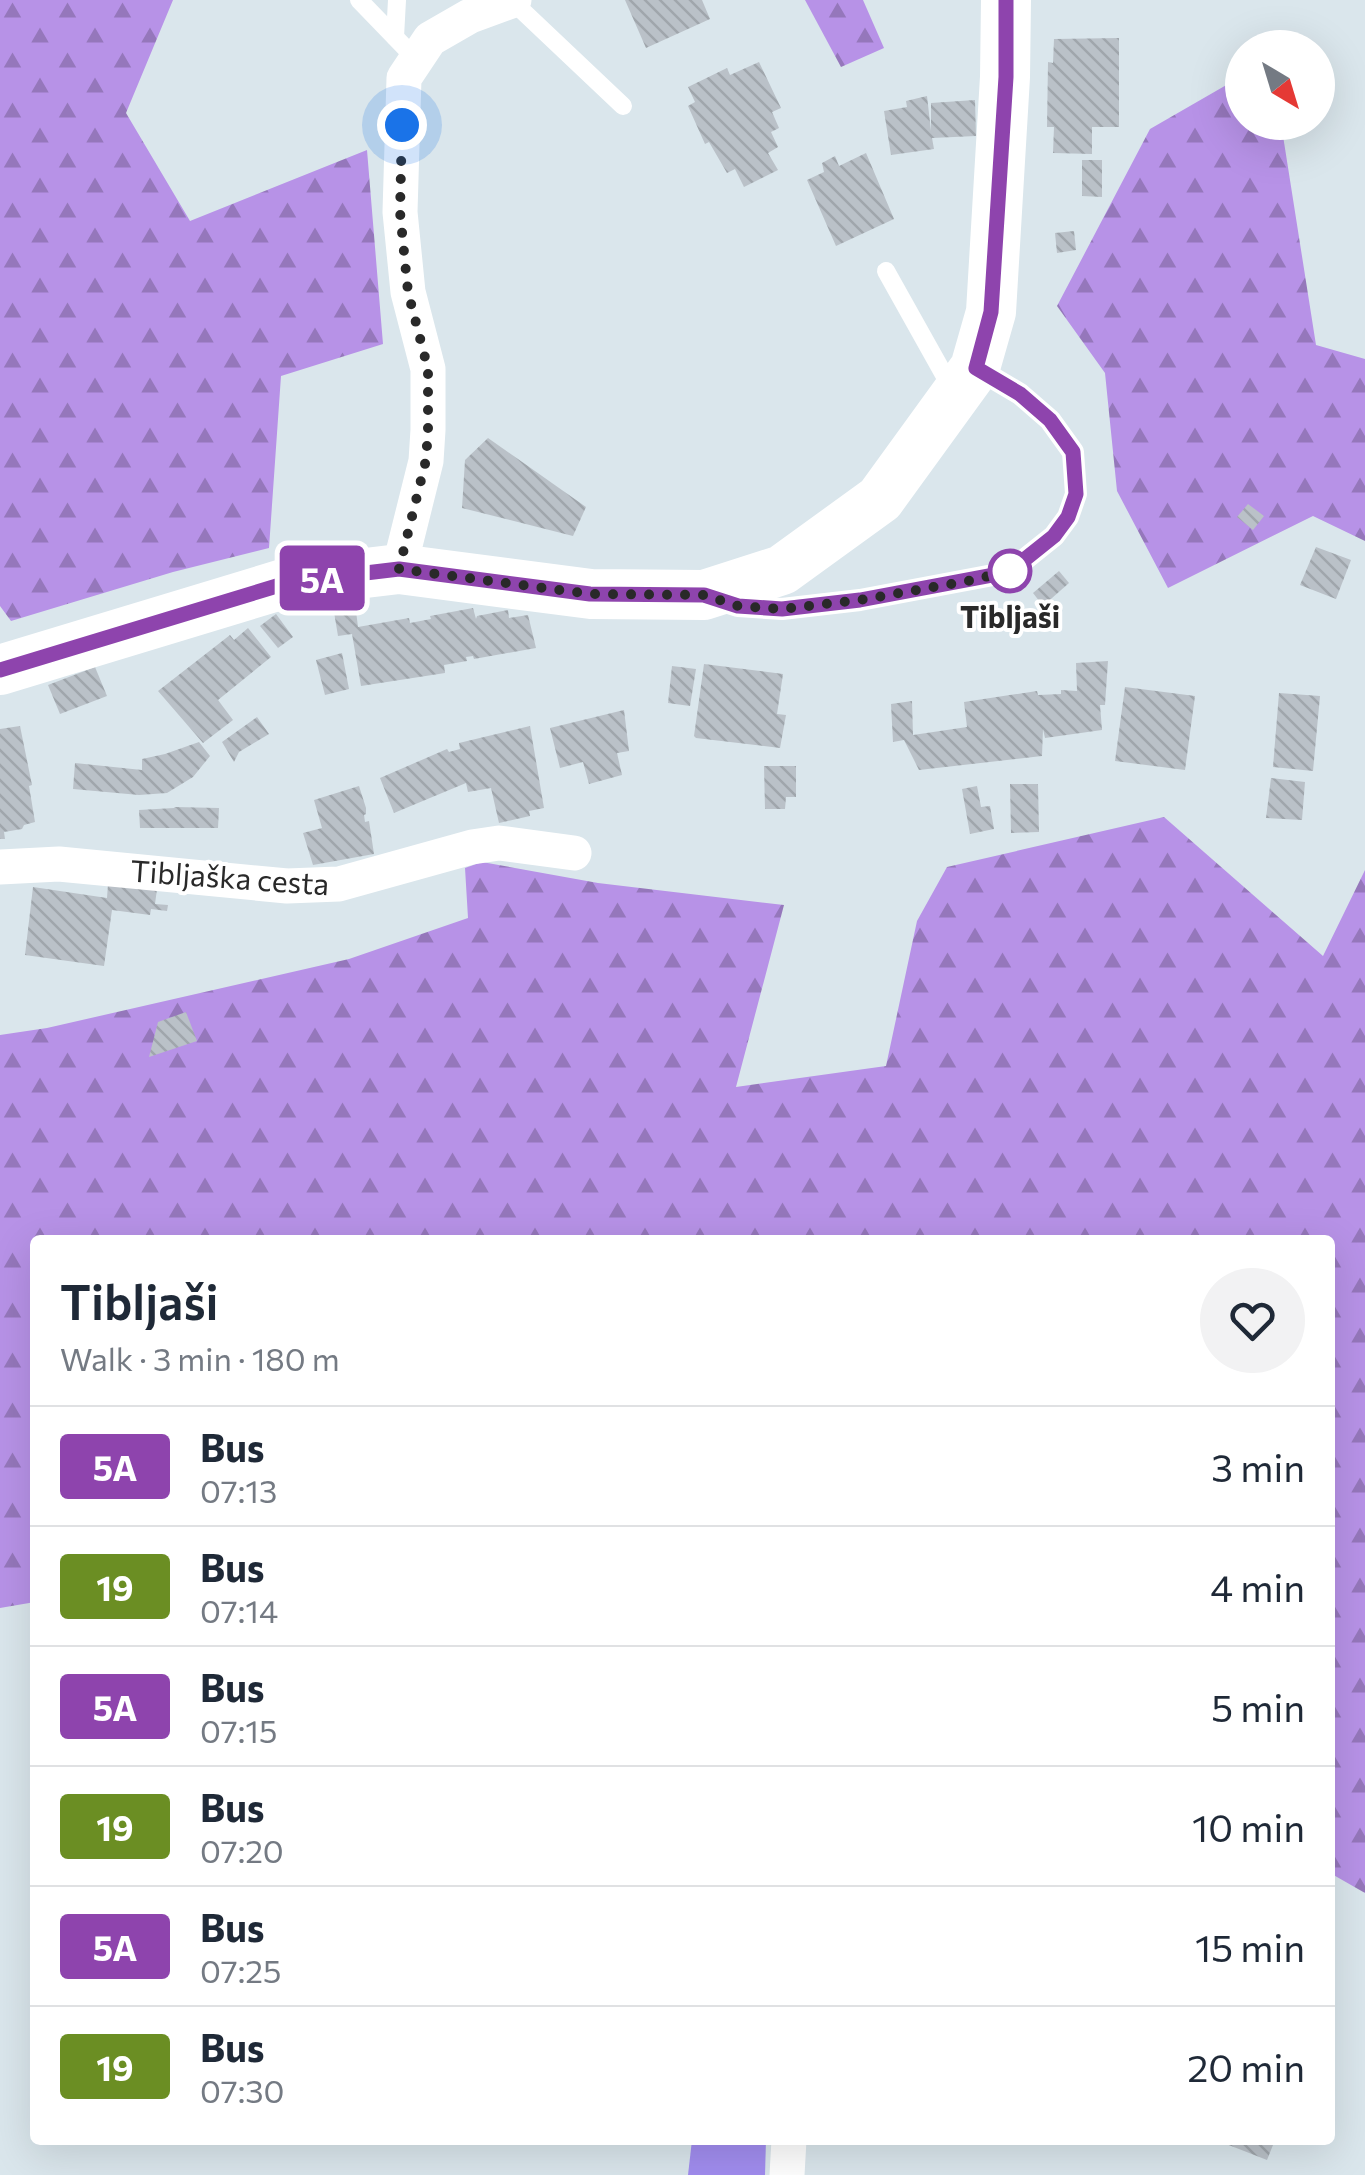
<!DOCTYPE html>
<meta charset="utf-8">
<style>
body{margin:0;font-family:Commissioner,sans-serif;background:#f2f2f3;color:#1f2937;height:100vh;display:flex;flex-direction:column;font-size:38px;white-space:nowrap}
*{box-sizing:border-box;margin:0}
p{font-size:32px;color:#747a83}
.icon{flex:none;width:55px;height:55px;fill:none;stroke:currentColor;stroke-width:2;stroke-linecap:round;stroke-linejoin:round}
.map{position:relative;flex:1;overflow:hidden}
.panel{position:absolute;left:30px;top:1235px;width:1305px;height:910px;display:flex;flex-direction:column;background:#fff;border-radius:10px;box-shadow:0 10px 40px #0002}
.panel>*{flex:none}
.badge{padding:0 20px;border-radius:8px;font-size:35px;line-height:65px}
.needle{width:65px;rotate:142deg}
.buttons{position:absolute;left:1225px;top:30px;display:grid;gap:20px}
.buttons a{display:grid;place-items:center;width:110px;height:110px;border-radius:50%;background:#fff;box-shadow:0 10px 40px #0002;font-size:50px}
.you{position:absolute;width:50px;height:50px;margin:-25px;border:8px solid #fff;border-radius:50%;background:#1a73e8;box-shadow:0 0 0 15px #1a73e833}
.map>.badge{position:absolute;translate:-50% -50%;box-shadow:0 0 0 5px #fff}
.round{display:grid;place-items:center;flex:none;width:105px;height:105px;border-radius:52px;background:#f2f2f3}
.headline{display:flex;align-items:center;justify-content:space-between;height:170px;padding:0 30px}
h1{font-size:48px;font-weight:600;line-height:75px}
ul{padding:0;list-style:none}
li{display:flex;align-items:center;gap:30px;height:120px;padding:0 30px;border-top:2px solid #e0e1e3}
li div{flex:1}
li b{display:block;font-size:38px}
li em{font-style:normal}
li .badge{min-width:110px;font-weight:700;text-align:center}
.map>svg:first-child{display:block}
.forest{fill:url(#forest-firs)}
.pitch{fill:#a18def}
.building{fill:url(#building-back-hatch)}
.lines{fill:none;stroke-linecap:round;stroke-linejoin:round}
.lane{stroke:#fff;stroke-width:18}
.street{stroke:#fff;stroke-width:35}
.secondary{stroke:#fff;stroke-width:50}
.line-casing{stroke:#fff;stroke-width:22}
.line{stroke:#8e44ad;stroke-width:15}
.walk{stroke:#292929;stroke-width:10;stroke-dasharray:0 18}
.stop-dot{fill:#fff;stroke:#8e44ad;stroke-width:5}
.labels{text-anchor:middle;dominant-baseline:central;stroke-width:8;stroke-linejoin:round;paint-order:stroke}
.stop-label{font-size:30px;font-weight:bold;fill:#292929;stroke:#fff}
.street-label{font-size:30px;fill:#292929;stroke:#fff}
</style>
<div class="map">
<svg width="1365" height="2175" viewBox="0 0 1365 2175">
<defs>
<pattern id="forest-firs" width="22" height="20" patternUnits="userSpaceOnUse" patternTransform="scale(2.5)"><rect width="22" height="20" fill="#b792e7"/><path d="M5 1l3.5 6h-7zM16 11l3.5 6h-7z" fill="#9577bb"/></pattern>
<pattern id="building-back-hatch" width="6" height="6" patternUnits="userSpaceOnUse" patternTransform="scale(2.5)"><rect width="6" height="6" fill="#bac1c8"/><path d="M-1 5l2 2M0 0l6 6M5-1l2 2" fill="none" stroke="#a0a6ac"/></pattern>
</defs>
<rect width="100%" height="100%" fill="#dae6ec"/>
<!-- forest -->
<g class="forest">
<path d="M0 0H173L126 113 190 221 367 150 383 344 281 376 269 548 173 572 11 621 0 606Z"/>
<path d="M805 0H863L884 48 841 67Z"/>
<path d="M1242 76V122L1281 123 1316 345 1365 359V541L1313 516 1168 588 1117 491 1105 373 1057 306 1150 129Z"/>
<path d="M1164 817 1323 956 1365 870V1893L1330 1873V1240H35V1602L0 1608V1035L47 1028 349 959 468 918 465 868 482 862 598 883 784 905 736 1087 886 1066 917 921 947 867Z"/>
</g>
<!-- pitch -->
<path class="pitch" d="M692 2140H766L765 2175H688Z"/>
<!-- building -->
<g class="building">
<path d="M625 0H702L710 19 646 48Z"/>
<path d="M1119 38V127H1092V154L1053 153 1054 127H1047L1048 62 1053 63 1054 39Z"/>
<path d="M759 62 781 108 772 112 779 128 771 132 778 147 768 153 778 170 744 187 735 169 727 173 709 142 705 144 688 106 695 102 688 87 727 68 730 75Z"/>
<path d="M927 96 931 131V103L975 100 976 136 932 138 934 149 891 155 884 111 907 107 906 101Z"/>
<path d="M866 153 894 219 836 246 807 180 824 172 822 163 835 156 839 166Z"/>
<path d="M1082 160H1102V197L1082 196Z"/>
<path d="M1074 231 1076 250 1057 253 1055 233Z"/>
<path d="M488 438 586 507 573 536 462 508 465 460Z"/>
<path d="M1248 504 1264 516 1253 530 1237 517Z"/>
<path d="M1316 547 1351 560 1336 599 1300 585Z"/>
<path d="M1059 571 1069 583 1043 606 1033 593Z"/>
<path d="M355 603 358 627 409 618 410 623 431 619 430 616 473 608 476 619 477 616 508 610 509 618 528 615 536 648 474 659 473 656 466 657 467 661 444 665 445 673 361 686 352 634 338 636 333 606Z"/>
<path d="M276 614 293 637 278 648 260 626Z"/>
<path d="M248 628 271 657 218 700 233 720 203 743 158 691 230 635 234 640Z"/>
<path d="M342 653 349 689 325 695 316 660Z"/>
<path d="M1108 661 1105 705H1100L1102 730 1045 738 1043 729 1042 756 919 770 904 740 893 742 891 704 912 701 913 735 967 727 964 702 1037 691 1038 695 1061 694V690L1077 691 1076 663Z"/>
<path d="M704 664 783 674 777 714 786 715 780 748 696 738 694 736Z"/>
<path d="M672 666 696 669 690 706 668 703Z"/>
<path d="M95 667 107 696 60 714 48 685Z"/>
<path d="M1125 687 1195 696 1185 770 1115 761Z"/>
<path d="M1279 693 1320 696 1313 771 1273 767Z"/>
<path d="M624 710 629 751 617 753 622 775 589 784 583 762 560 768 550 728Z"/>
<path d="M257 717 269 734 239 752 234 762 222 742Z"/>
<path d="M20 726 32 785 29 786 35 822 24 825 22 829 4 832 5 839H0V729Z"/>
<path d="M530 726 544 808 529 811 530 816 499 823 491 788 468 792 466 783 394 813 380 778 447 749 449 752 460 749 459 743Z"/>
<path d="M199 742 210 756 193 777 167 793 139 795 73 789 75 763 142 770V759L165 754Z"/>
<path d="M764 766H796V797H786L785 809H765Z"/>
<path d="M1271 778 1305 782 1302 820 1266 818Z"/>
<path d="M1010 784H1038L1039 832 1011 833Z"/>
<path d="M359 786 366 808V814L364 815 365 822 369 821 374 854 313 865 303 833 322 828 314 800Z"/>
<path d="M977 786 981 807 990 806 994 829 970 834 962 789Z"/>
<path d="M175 807 219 808 218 828H140L139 810 174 808Z"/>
<path d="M108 884 157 889 155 904 168 905 167 911 151 909 150 915 112 910 104 966 25 955 33 887 107 898Z"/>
<path d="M186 1012 197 1041 149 1057 158 1022Z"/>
<path d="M1216 2140H1275L1267 2160Z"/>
</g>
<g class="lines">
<!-- lane -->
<g class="lane">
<path d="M359 0 416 59"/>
<path d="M512 1 623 106"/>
<path d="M395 37 397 0"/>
<path d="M886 271 952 389"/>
<path d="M727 603 738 606 782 609 860 600 968 581 1009 571 1054 535 1068 517 1077 494 1073 453 1050 420 1020 394 976 368"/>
</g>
<!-- street -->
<g class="street">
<path d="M399 569 426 461 428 430V369L408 292 400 212 404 78 430 39 470 16 514 0"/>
<path d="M0 867 59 864 287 886 339 884 472 847 499 843 574 853"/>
<path d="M787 2175 789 2140"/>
</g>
<!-- secondary -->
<path class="secondary" d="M0 670 290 582 399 569 591 594 704 595 782 570 880 499 975 368 991 312 1005 77 1006 0"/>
</g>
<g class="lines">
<!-- line casing -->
<g class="line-casing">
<path id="line" d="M0 670 290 582 399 569 590 594 704 595 738 606 782 609 860 600 1009 572 1054 536 1068 517 1076 494 1073 452 1050 420 1020 394 976 368 991 312 1006 77V0"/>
</g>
<!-- line -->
<use href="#line" class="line"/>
<!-- walk -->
<path class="walk" d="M402 125 400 212 408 292 428 369V430L426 460 399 569 590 594 704 595 738 606 782 609 860 600 968 581 1010 571"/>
</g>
<!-- markers -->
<circle class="stop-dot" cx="1010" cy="571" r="20"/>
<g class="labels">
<!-- stop labels -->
<g class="stop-label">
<text x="1010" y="615">Tibljaši</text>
</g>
<!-- street labels -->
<g class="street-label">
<text transform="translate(230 876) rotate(4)">Tibljaška cesta</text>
</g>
</g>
</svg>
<div class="buttons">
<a><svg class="needle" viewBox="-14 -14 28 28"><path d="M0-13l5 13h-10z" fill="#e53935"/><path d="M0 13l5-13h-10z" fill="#747a83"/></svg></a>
</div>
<div class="you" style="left:402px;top:125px"></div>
<b class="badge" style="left:322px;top:578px;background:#8e44ad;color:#fff">5A</b>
<section class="panel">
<div class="headline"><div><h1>Tibljaši</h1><p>Walk · 3 min · 180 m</p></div><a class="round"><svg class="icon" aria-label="heart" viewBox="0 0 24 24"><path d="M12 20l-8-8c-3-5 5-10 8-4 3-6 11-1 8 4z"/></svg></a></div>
<ul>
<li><span class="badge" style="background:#8e44ad;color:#fff">5A</span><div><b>Bus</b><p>07:13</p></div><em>3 min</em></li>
<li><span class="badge" style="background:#6b8e23;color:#fff">19</span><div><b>Bus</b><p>07:14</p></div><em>4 min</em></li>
<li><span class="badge" style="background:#8e44ad;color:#fff">5A</span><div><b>Bus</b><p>07:15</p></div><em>5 min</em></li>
<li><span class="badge" style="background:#6b8e23;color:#fff">19</span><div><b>Bus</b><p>07:20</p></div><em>10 min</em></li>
<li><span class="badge" style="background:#8e44ad;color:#fff">5A</span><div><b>Bus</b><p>07:25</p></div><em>15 min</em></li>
<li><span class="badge" style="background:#6b8e23;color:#fff">19</span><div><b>Bus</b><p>07:30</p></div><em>20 min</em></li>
</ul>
</section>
</div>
